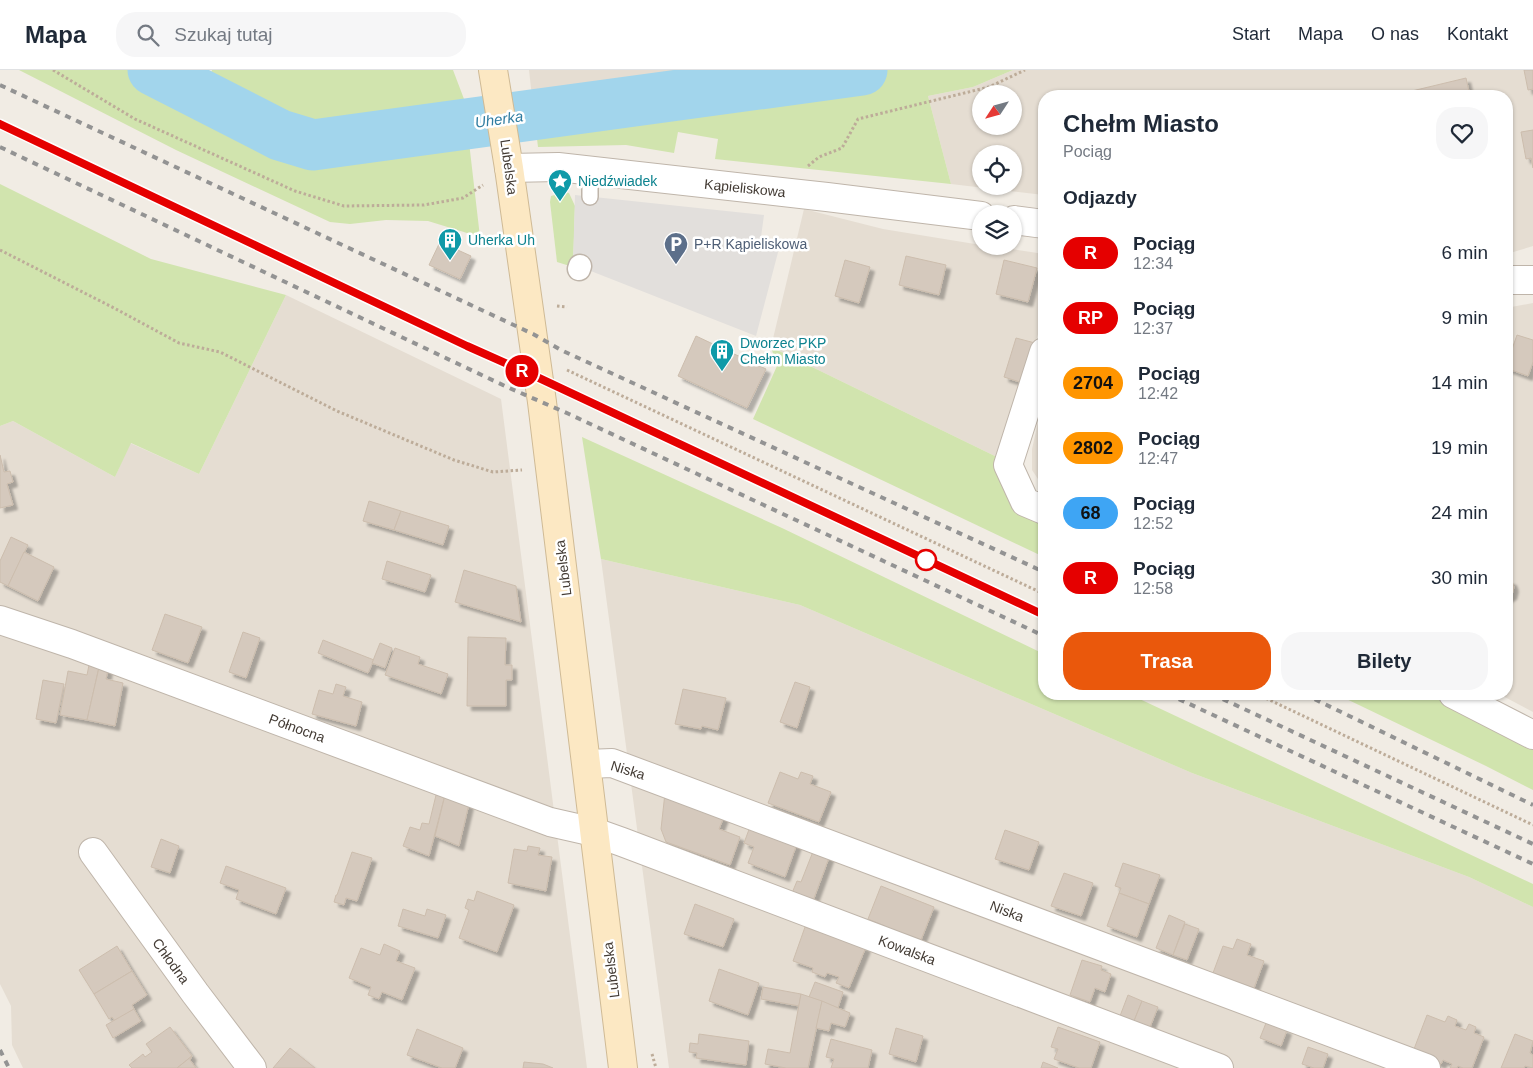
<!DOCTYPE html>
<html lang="pl">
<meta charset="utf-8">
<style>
body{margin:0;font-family:Arial,sans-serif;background:#f6f6f7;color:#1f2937;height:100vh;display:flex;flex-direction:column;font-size:19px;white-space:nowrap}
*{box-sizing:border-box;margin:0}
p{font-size:16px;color:#747a83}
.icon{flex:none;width:28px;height:28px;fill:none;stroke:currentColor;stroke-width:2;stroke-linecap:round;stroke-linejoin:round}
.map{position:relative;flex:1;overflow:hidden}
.panel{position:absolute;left:1038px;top:20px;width:475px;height:610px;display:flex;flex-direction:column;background:#fff;border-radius:20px;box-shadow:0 1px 4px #0004}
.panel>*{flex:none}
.badge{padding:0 10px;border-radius:16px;font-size:18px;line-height:32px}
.needle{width:32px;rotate:234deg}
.controls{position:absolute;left:972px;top:15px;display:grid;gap:10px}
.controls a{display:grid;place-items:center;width:50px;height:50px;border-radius:50%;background:#fff;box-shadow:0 1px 4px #0004;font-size:25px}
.map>.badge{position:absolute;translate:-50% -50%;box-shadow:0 0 0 2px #fff}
h2{padding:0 25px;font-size:19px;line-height:45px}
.round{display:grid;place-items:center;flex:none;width:52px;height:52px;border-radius:20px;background:#f6f6f7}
.head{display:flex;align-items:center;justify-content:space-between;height:85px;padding:0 25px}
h1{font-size:24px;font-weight:700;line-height:38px}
.action{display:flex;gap:10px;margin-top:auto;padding:10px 25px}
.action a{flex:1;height:58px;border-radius:20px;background:#ea580c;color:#fff;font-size:20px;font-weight:700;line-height:58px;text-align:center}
.action a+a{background:#f6f6f7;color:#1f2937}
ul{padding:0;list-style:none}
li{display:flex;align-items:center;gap:15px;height:65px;padding:0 25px}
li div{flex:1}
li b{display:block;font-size:19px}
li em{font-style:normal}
li .badge{min-width:55px;font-weight:700;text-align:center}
header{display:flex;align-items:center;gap:30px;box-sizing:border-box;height:70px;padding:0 25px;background:#fff;border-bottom:1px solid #e0e1e3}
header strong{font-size:24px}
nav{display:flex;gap:28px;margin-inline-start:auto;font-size:18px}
.search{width:350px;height:45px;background:#f6f6f7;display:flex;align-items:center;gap:12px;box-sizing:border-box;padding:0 18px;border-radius:20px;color:#747a83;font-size:19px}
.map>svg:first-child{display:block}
.residential{fill:#e5ddd2;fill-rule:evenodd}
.green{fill:#d1e4ae}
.parking{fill:#e2dfdc}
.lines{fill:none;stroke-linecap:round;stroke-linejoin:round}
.river{stroke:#a2d5ec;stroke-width:51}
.building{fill:#d5c9bd;stroke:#ccbdad;filter:url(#shadow)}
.service-casing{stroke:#bfb5aa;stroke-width:18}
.pedestrian-casing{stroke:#bfb5aa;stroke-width:25}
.minor-casing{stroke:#bfb5aa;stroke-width:30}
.secondary-casing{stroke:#cfba95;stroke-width:30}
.path{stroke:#bdac99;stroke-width:3;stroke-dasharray:2.5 2.5;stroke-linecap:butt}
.service{stroke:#fff;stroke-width:15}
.pedestrian{stroke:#fff;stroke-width:22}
.minor{stroke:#fff;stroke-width:28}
.secondary{stroke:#fce8c3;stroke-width:28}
.rail{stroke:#939393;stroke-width:4;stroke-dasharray:6 6;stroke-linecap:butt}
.line-casing{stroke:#fff;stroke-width:11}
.line{stroke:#e50000;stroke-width:8}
.stop-dot{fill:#fff;stroke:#e50000;stroke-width:2.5}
.labels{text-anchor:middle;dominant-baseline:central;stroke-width:5;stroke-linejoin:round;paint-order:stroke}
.street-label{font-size:14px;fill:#433b34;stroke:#fff}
.culture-label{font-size:14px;fill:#0d838f;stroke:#fff;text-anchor:start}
.service-label{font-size:14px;fill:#4e5e75;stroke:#fff;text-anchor:start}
.water-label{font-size:15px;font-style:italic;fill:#317da1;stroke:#fff}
</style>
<header>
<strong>Mapa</strong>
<div class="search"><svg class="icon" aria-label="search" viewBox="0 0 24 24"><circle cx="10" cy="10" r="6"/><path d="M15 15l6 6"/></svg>Szukaj tutaj</div>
<nav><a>Start</a><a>Mapa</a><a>O nas</a><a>Kontakt</a></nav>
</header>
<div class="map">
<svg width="1533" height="998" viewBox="0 0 1533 998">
<defs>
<filter id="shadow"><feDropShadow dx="4.5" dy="4.5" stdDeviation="1" flood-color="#0004"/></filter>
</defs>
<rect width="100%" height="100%" fill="#f1ece4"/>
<!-- residential -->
<g class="residential">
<path d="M529 0H785L695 14 533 36Z"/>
<path d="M1013 0H1533V176L1510 183H1506V26H1044V125L951 114 928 26 973 17ZM981 24H1014V56H981ZM981 84H1014V116H981Z"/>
<path d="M804 139 883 159 981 175V176H992L1044 184V244L1001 389 771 277Z"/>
<path d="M286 225 501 329 587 998H23L12 975 11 936 0 914V356L13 351 115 407 130 373 199 404Z"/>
<path d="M1533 233V642L1499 624H1506V238Z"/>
<path d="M1044 326V418L1032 400V379Z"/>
<path d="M601 489 800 535 1192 703 1469 807 1533 837V998H669Z"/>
</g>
<!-- green -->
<g class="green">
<path d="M19 0H194L209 8 212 0H453L464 29 480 167 428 151 386 150 350 154 330 152 176 80Z"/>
<path d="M785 0H1013L973 17 928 26 951 114 715 89 718 69 678 62 674 83 626 75 538 77 533 36 695 14Z"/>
<path d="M0 114 151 189 286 225 199 404 131 373 115 407 13 351 0 356Z"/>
<path d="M565 122 569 123 575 136 573 197 557 192 550 132 551 126Z"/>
<path d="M771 277 1001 389 1044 441V487L753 349 777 296Z"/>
<path d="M582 367 782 458 1044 584V624H1129L1533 814V837L1469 807 1192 703 800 535 601 489Z"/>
<path d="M1336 624H1444L1533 669V720L1486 696Z"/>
</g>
<!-- parking -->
<path class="parking" d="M575 125 764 145 761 167 781 171 756 266 573 194Z"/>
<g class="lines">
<!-- river -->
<path class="river" d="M153 0 280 65 313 75 862 0"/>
</g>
<!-- building -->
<g class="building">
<path d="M1524 0H1533V19L1528 20Z"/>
<path d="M1466 8 1470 26H1391Z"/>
<path d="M1351 22 1352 26H1333Z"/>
<path d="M1533 60V98L1531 88 1526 89 1521 62Z"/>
<path d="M440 172 471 186 460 209 429 195Z"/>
<path d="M906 186 946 195 939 225 899 215Z"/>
<path d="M845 190 870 197 859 233 835 226Z"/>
<path d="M1004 190 1037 198 1028 232 996 224Z"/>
<path d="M1517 265 1533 270V292L1528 306 1506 298 1508 290 1506 289V280L1511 282Z"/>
<path d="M696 266 766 299 747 338 678 306Z"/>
<path d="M1016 268 1035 273 1023 313 1004 307Z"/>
<path d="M0 385 4 402 10 401 13 412 7 414 13 435 0 438Z"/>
<path d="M369 431 401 441 394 460 363 451Z"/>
<path d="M401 441 449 456 443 475 394 460Z"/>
<path d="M11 467 28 475 8 516 0 512V491Z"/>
<path d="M24 482 54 497 38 531 8 516Z"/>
<path d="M387 491 431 505 425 522 382 509Z"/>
<path d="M464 500 516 516 521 552 455 532Z"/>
<path d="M1506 510 1512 511 1514 517 1512 525 1507 528 1506 531Z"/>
<path d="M165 544 202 557 188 593 152 580Z"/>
<path d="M243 562 260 568 246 608 229 602Z"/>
<path d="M468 567 506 568 505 595H512V610H506V636H467Z"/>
<path d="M323 570 374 590 368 603 318 583Z"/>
<path d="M380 573 392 578 385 598 372 593Z"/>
<path d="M395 578 420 587 418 594 448 604 441 624 385 605Z"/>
<path d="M90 590 100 593 87 650 60 645 68 601 87 605Z"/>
<path d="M100 593 109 595 106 609 123 613 115 656 87 650Z"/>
<path d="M43 610 64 614 56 653 36 649Z"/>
<path d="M795 612 810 617 797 658 780 652Z"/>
<path d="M336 614 346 617 343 626 362 632 356 656 312 644 319 620 333 624Z"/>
<path d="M683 619 726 628 718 660 702 656 701 659 675 654Z"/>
<path d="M780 702 798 709 801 702 813 706 810 714 831 722 819 752 768 733Z"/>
<path d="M437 721 445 725 429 786 403 776 410 757 420 760 422 753 429 754Z"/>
<path d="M665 723 725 744 719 759 740 767 730 795 666 772 661 759Z"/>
<path d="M445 725 469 734 459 776 435 766Z"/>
<path d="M751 754 798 771 785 807 748 793 754 777 744 773Z"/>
<path d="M1005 760 1039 772 1029 800 995 789Z"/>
<path d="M161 769 179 776 170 803 151 797Z"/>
<path d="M528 776 540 778 538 785 552 787 546 821 508 813 514 779 527 781Z"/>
<path d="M814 779 830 785 813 831 792 823 797 811 801 812Z"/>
<path d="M352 782 372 788 357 831 346 828 344 835 334 832 336 825H337Z"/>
<path d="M1123 793 1160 805 1149 834 1119 823 1121 818 1115 816Z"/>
<path d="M226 796 286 818 276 844 236 829 239 820 220 813Z"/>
<path d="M1064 803 1093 813 1081 846 1051 836Z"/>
<path d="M881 816 934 837 921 870 905 864 904 867 884 860 885 856 868 849Z"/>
<path d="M477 821 514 835 497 882 459 868 469 840 465 838 468 829 474 831Z"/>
<path d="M1119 823 1149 834 1137 867 1107 856Z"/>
<path d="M695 834 734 849 723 877 684 864Z"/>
<path d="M403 839 425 846 427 839 446 845 438 868 398 856Z"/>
<path d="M1169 845 1185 852 1173 885 1156 878Z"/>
<path d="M1185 854 1199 859 1187 890 1173 885Z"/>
<path d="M805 857 819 862 820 861 866 877 849 918 836 913 839 907 827 903 825 907 812 902 813 898 793 891Z"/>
<path d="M1237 869 1251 874 1247 885 1264 891 1254 918 1213 903 1223 876 1233 879Z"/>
<path d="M384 874 400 881 396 891 415 898 402 930 382 922 379 929 368 925 371 917 349 908 361 878 380 885Z"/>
<path d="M117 876 132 901 94 924 79 900Z"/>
<path d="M1082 890 1102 896 1101 900 1111 904 1105 922 1095 918 1090 932 1070 925Z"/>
<path d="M719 899 759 913 748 945 709 931Z"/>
<path d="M132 901 147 925 132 935 134 939 115 951 112 947 109 949 94 924Z"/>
<path d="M815 912 843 922 838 938 809 927Z"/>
<path d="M763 917 801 924 799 936 761 929Z"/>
<path d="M801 924 822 931 808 998H786L765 994 768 979 790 983Z"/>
<path d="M1128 925 1142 931 1134 951 1120 946Z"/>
<path d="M822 931 850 943 845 957 831 953 829 961 816 958Z"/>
<path d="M1142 931 1158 937 1150 957 1134 951Z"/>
<path d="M134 939 141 951 113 968 106 955Z"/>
<path d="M1427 945 1445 952 1448 946 1457 950 1455 956 1466 960 1469 954 1476 957 1474 963 1484 967 1472 998H1463L1458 996 1457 998H1450L1452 994 1443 990 1441 994 1425 987 1414 979Z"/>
<path d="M1266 953 1287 960 1281 976 1260 968Z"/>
<path d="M170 957 192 986 177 998H132L129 995 143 984 145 987 152 982 146 974Z"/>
<path d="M1058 957 1100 972 1091 998H1079L1054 989 1058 979 1051 977Z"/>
<path d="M896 958 923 966 916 992 889 984Z"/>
<path d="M417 959 463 978 455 998H442L407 985Z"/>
<path d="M699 964 749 971 746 995 696 988 697 983 689 982 690 973 698 974Z"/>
<path d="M1515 964 1533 971 1530 983 1533 985V998L1525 996 1524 998H1501Z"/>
<path d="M831 969 872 980 868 998H831L834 989 826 987Z"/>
<path d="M1308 977 1328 984 1323 998H1314L1302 994Z"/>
<path d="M290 978 315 998H273Z"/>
<path d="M192 986 190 990 196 998H177Z"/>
<path d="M524 992 543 994 553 998H523Z"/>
<path d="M1043 992 1058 998H1041Z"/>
</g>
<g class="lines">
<!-- service casing -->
<g class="service-casing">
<path id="service" d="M590 101V127"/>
</g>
<!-- pedestrian casing -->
<g class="pedestrian-casing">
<path id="pedestrian" d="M579 199 580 196"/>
</g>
<!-- minor casing -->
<g class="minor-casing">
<g id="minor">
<path d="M509 98 558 97 827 127 981 146"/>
<path d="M1014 150 1044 154"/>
<path d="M1506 210H1533"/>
<path d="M1044 282 1008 395 1025 432 1044 440"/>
<path d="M0 550 72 574 550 752 594 762 622 772 1219 998"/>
<path d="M1453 624 1533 665"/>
<path d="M587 694 612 693 1426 998"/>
<path d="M93 782 195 923 252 998"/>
</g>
</g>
<!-- secondary casing -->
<g class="secondary-casing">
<path id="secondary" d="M493 0 509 98 542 332 623 998"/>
</g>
<!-- path -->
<g class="path">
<path d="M53 0 135 49 295 121 344 136 424 135 463 128 483 115"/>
<path d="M808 96 819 87 842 78 858 49 989 17 1025 0"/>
<path d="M0 180 114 238 179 273 220 282 337 341 454 390 493 402 522 400"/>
<path d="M557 236 567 237"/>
<path d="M567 300 1044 524"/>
<path d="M1257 624 1533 755"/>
<path d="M652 984 656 998"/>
</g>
<!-- service -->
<use href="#service" class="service"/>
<!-- pedestrian -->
<use href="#pedestrian" class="pedestrian"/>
<!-- minor -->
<use href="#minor" class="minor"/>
<!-- secondary -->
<use href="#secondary" class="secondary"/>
<!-- rail -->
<g class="rail">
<path d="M0 15 533 264 561 280 1044 502"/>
<path d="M0 55 467 276 539 308 1044 545"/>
<path d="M0 77 507 317 569 344 1044 566"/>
<path d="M1168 624 1533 794"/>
<path d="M1212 624 1533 774"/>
<path d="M1304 624 1533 735"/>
<path d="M0 980 9 998"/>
</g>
</g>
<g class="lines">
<!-- line casing -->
<g class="line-casing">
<path id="line" d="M0 54 467 276 539 308 1044 545"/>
</g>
<!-- line -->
<use href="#line" class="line"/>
</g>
<!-- icons -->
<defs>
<g id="sight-pin" transform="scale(1.25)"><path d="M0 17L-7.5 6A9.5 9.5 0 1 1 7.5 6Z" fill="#0f9aa8" stroke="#fff"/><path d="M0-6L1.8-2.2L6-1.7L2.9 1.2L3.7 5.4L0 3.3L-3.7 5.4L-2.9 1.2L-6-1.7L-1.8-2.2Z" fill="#fff"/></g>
<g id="building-pin" transform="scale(1.25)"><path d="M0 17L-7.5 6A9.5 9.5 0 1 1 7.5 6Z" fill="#0f9aa8" stroke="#fff"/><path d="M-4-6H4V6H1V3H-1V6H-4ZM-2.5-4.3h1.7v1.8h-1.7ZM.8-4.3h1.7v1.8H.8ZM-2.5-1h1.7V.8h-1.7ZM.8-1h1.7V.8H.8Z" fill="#fff"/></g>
<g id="parking-pin" transform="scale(1.25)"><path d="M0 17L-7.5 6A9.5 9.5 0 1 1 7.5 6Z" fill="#5c6f8a" stroke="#fff"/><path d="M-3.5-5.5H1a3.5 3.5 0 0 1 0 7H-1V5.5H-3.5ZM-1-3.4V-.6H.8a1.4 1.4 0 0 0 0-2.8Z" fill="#fff"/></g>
</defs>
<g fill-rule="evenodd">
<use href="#sight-pin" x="560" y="111"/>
<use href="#building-pin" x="450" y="170"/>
<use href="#parking-pin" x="676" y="174"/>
<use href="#building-pin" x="722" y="281"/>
</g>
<!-- markers -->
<circle class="stop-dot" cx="926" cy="490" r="10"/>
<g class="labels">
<!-- street labels -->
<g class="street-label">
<text transform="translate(509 97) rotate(82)">Lubelska</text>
<text transform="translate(745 118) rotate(6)">Kąpieliskowa</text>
<text transform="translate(563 498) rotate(-97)">Lubelska</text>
<text transform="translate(297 658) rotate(20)">Północna</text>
<text transform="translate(628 700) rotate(17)">Niska</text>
<text transform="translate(1007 841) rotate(21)">Niska</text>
<text transform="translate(907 880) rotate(21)">Kowalska</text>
<text transform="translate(171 891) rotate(54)">Chłodna</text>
<text transform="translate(611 900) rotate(-97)">Lubelska</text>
</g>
<!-- culture labels -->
<g class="culture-label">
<text x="578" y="111">Niedźwiadek</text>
<text x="468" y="170">Uherka Uh</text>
<text x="740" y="273">Dworzec PKP<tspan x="740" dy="16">Chełm Miasto</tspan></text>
</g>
<!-- service labels -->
<g class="service-label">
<text x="694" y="174">P+R Kąpieliskowa</text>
</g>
<!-- water labels -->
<g class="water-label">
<text transform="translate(499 49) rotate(-8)">Uherka</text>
</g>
</g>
</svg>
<div class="controls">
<a><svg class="needle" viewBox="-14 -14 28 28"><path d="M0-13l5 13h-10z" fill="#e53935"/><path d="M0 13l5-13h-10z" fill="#747a83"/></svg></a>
<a><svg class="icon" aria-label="locate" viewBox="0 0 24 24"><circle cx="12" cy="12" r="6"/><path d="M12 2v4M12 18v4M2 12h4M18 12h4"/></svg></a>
<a><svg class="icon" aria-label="layers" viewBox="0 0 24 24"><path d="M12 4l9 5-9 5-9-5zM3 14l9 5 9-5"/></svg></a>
</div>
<b class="badge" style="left:522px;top:301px;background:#e50000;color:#fff">R</b>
<section class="panel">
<div class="head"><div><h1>Chełm Miasto</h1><p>Pociąg</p></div><a class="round"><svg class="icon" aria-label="heart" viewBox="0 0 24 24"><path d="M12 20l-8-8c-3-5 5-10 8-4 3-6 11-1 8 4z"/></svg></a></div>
<h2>Odjazdy</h2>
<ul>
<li><span class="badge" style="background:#e50000;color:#fff">R</span><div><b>Pociąg</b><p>12:34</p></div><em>6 min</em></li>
<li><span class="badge" style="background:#e50000;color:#fff">RP</span><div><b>Pociąg</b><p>12:37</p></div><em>9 min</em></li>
<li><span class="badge" style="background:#ff9500;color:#111">2704</span><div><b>Pociąg</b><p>12:42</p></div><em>14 min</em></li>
<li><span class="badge" style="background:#ff9500;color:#111">2802</span><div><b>Pociąg</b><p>12:47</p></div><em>19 min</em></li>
<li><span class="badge" style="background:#3ea5f4;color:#111">68</span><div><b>Pociąg</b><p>12:52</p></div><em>24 min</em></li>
<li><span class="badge" style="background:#e50000;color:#fff">R</span><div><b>Pociąg</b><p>12:58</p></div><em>30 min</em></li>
</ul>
<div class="action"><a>Trasa</a><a>Bilety</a></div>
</section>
</div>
